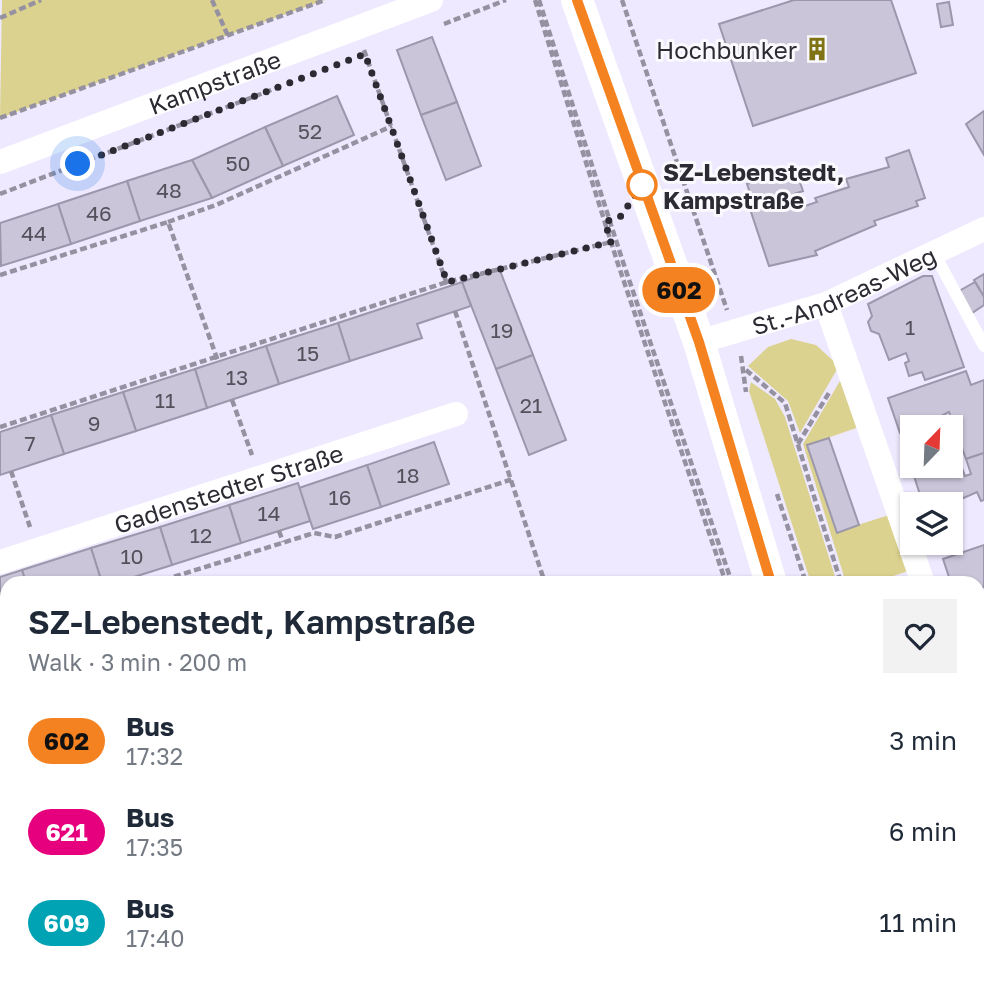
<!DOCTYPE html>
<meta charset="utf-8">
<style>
body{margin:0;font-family:"Golos Text",sans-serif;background:#f2f2f3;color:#1f2937;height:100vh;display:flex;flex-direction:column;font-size:26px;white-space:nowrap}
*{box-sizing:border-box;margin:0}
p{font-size:23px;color:#747a83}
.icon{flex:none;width:38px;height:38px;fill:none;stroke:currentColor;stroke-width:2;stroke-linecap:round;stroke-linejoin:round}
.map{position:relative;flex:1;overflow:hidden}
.side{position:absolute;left:0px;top:576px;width:985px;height:408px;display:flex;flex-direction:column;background:#fff;border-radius:21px 21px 0 0;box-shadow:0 2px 5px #0004}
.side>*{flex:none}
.badge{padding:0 14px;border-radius:23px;font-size:24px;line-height:46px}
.needle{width:46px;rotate:23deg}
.controls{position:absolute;left:900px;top:415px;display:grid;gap:14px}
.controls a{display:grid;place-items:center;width:63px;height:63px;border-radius:0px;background:#fff;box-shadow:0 2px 5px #0004;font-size:35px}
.you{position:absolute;width:35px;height:35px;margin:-18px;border:5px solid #fff;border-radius:50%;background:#1a73e8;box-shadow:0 0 0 10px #1a73e833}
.map>.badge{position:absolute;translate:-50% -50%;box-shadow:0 0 0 4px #fff}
.round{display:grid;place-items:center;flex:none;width:74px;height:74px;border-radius:0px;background:#f2f2f3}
.headline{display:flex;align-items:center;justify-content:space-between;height:119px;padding:0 28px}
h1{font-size:33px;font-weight:600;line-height:52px}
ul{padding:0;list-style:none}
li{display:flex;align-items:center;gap:21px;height:91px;padding:0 28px}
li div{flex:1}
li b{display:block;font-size:26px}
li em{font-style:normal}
li .badge{min-width:77px;font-weight:700;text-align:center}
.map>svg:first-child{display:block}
.green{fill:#dbd28f}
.building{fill:#cac5d9;stroke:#9c97aa;stroke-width:2}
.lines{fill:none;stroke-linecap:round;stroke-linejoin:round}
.path{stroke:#9591a1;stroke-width:4.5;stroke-dasharray:7 3.5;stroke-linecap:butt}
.service{stroke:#fff;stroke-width:12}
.minor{stroke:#fff;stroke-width:24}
.tertiary{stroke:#fff;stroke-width:32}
.line-casing{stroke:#fff;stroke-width:16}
.line{stroke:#f58220;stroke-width:10}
.walk{stroke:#2c2a32;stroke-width:7;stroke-dasharray:0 12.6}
.stop-dot{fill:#fff;stroke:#f58220;stroke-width:3.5}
.labels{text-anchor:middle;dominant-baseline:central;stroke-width:6;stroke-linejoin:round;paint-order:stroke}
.number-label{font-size:21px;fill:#54515c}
.poi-label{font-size:24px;fill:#2c2a32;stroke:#faf9fd;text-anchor:end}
.street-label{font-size:24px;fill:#2c2a32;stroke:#faf9fd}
.stop-label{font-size:24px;font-weight:bold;fill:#2c2a32;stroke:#faf9fd;text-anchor:start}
</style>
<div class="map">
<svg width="984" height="983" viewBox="0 0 984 983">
<rect width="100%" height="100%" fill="#eee9fe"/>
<!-- green -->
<g class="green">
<path d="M2 0H325L0 118Z"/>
<path d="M791 339 816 345 839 366 800 433 788 401 748 366 768 347Z"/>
<path d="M844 374 862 426 807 445 836 532 892 514 911 570 873 583H846L803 444Z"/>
<path d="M751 382 775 399 785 417 837 583H811L749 391Z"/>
<path d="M7 918V976H668L670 983H0V920Z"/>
</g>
<!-- building -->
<g class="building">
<path d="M794 0H891L916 73 753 126 719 24Z"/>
<path d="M949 2 953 25 941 27 937 4Z"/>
<path d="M432 37 457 102 421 115 397 50Z"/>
<path d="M337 96 354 135 283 166 265 127Z"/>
<path d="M457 102 481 166 446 180 421 115Z"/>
<path d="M984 111V155L966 124Z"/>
<path d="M265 127 283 166 212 198 192 160Z"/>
<path d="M909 150 925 198 916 201 918 206 874 221 876 225 815 251 817 255 769 266 745 194 750 193 747 184 795 168 803 191 794 194 799 208 817 202 815 198 849 187 846 179 889 167 886 158Z"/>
<path d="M192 160 212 198 140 221 127 181Z"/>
<path d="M127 181 140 221 71 244 58 204Z"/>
<path d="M58 204 71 244 1 266 0 223Z"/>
<path d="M499 268 533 355 496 369 462 282Z"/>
<path d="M984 274V297L974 280Z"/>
<path d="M923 276H932L964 367 925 380 922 372 909 376 905 363 909 361 906 353 889 360 879 334 871 331 868 322 872 316 868 304Z"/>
<path d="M462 282 471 306 417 324 422 338 350 361 338 323Z"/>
<path d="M975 282 984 297V305L972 313 959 291Z"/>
<path d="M338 323 350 361 279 384 266 346Z"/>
<path d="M266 346 279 384 207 408 195 369Z"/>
<path d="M533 355 566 440 529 455 496 369Z"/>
<path d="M195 369 207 408 136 431 123 392Z"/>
<path d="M966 371 971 385 984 380V453L966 459 949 412 943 415 944 417 900 433 888 398Z"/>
<path d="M123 392 136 431 64 454 51 415Z"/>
<path d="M51 415 64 454 0 475V432Z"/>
<path d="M829 438 859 525 837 533 807 445Z"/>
<path d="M434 442 449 484 381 507 367 465Z"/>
<path d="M984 453V500L981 501 977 492 950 504H923L914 476 959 460 965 476 971 474 966 459Z"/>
<path d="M367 465 381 507 313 529 299 488Z"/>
<path d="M298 483 310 521 241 543 229 505Z"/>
<path d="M229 505 241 543 172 565 160 527Z"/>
<path d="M160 527 172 565 115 583H102L91 548Z"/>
<path d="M984 545V587L978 589V583H951L943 559Z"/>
<path d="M91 548 102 583H26L22 570Z"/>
<path d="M22 570 26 583H7V616L0 619V577Z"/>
<path d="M984 623V662L978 664V625Z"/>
<path d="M7 786V831L0 833V789Z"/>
<path d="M984 867V934L981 935 978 926V869Z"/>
<path d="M7 932V973L0 976V934Z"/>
<path d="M984 972V983H959L978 976Z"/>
<path d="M508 976H511L514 983H488Z"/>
<path d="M511 976H577L579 983H514Z"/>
<path d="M577 976H642L622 983H579Z"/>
<path d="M684 976H725L727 983H686Z"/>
</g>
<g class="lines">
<!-- path -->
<g class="path">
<path d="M212 0 228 36"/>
<path d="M535 0 617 261 726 583"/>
<path d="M539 0 622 259 732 583"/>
<path d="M622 0 727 310"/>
<path d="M0 18 41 0"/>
<path d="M444 24 506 0"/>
<path d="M364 50 448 287"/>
<path d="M0 118 325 0"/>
<path d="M0 194 279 87"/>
<path d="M168 222 216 205 392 126"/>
<path d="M0 275 168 222 218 361"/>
<path d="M455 311 545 583"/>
<path d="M741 356 746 392"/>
<path d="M746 370 785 403 841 583"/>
<path d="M232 400 252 455"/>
<path d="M0 427 447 282 611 242"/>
<path d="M798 444 830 391"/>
<path d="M11 471 30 527"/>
<path d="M777 494 806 583"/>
<path d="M279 531 283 542"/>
<path d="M154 583 314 533 335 537 513 479"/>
<path d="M0 631 7 629"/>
<path d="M0 776 7 774"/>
<path d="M978 829 984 828"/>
<path d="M121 976 123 983"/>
<path d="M412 976 415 983"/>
<path d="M671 976 673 983"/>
<path d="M842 976 843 983"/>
<path d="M849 976 851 983"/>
<path d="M927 976 928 983"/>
<path d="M20 983 41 976"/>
<path d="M466 983 486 976"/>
</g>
<!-- service -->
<path class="service" d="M934 253 984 346"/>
<!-- minor -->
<g class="minor">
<path id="s1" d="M0 162 431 0"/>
<path d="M826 304 923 583"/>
<path id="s2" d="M699 342 826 304 984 229"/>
<path id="s3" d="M0 562 456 414"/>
<path d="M978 742 984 759"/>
<path d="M0 920 7 918"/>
</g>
<!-- tertiary -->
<g class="tertiary">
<path d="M577 0 699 342 771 583"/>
<path d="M882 976 883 983"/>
</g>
</g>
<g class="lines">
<!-- line casing -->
<g class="line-casing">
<path id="line" d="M577 0 699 342 771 583"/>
</g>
<!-- line -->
<use href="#line" class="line"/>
<!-- walk -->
<path class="walk" d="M78 164 365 54 447 282 611 242 605 222 621 216 642 185"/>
</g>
<!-- icons -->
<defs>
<g id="building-bare" transform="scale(1.89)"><path d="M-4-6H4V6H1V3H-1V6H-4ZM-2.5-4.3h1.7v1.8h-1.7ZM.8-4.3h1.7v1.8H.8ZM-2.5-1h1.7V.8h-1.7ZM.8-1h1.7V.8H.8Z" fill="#7f7315" stroke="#faf9fd" stroke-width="2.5" paint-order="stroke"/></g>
</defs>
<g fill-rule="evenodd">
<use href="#building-bare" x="817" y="49"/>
</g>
<!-- markers -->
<circle class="stop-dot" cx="642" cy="185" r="14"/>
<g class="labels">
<!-- number labels -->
<g class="number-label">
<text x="310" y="131">52</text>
<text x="238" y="163">50</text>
<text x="169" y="190">48</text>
<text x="99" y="213">46</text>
<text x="34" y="233">44</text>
<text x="910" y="327">1</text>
<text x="502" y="330">19</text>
<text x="308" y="353">15</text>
<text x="237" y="377">13</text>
<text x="165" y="400">11</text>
<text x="531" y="405">21</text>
<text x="94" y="423">9</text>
<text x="30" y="443">7</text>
<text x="408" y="475">18</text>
<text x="340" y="497">16</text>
<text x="269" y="513">14</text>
<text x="201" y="535">12</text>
<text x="132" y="556">10</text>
</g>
<!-- poi labels -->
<g class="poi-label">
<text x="797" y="49">Hochbunker</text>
</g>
<!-- street labels -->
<g class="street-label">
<text stroke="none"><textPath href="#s1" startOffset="229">Kampstraße</textPath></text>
<text stroke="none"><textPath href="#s2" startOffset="154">St.-Andreas-Weg</textPath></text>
<text stroke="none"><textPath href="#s3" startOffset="240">Gadenstedter Straße</textPath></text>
</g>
<!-- stop labels -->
<g class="stop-label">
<text x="663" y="171">SZ-Lebenstedt,<tspan x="663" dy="28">Kampstraße</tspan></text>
</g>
</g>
</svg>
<div class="controls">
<a><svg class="needle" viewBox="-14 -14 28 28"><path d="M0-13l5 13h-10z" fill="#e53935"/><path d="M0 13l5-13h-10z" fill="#747a83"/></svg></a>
<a><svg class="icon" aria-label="layers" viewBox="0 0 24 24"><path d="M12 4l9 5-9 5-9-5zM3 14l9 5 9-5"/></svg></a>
</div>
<div class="you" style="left:78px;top:164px"></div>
<b class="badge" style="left:679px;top:290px;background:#f58220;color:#111">602</b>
<section class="side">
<div class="headline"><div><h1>SZ-Lebenstedt, Kampstraße</h1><p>Walk · 3 min · 200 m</p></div><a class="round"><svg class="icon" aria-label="heart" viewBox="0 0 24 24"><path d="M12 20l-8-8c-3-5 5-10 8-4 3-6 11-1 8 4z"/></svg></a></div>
<ul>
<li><span class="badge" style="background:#f58220;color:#111">602</span><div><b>Bus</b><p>17:32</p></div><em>3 min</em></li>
<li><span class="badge" style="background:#e6007e;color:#fff">621</span><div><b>Bus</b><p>17:35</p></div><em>6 min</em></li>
<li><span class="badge" style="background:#00a3b4;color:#fff">609</span><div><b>Bus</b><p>17:40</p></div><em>11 min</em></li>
</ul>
</section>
</div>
